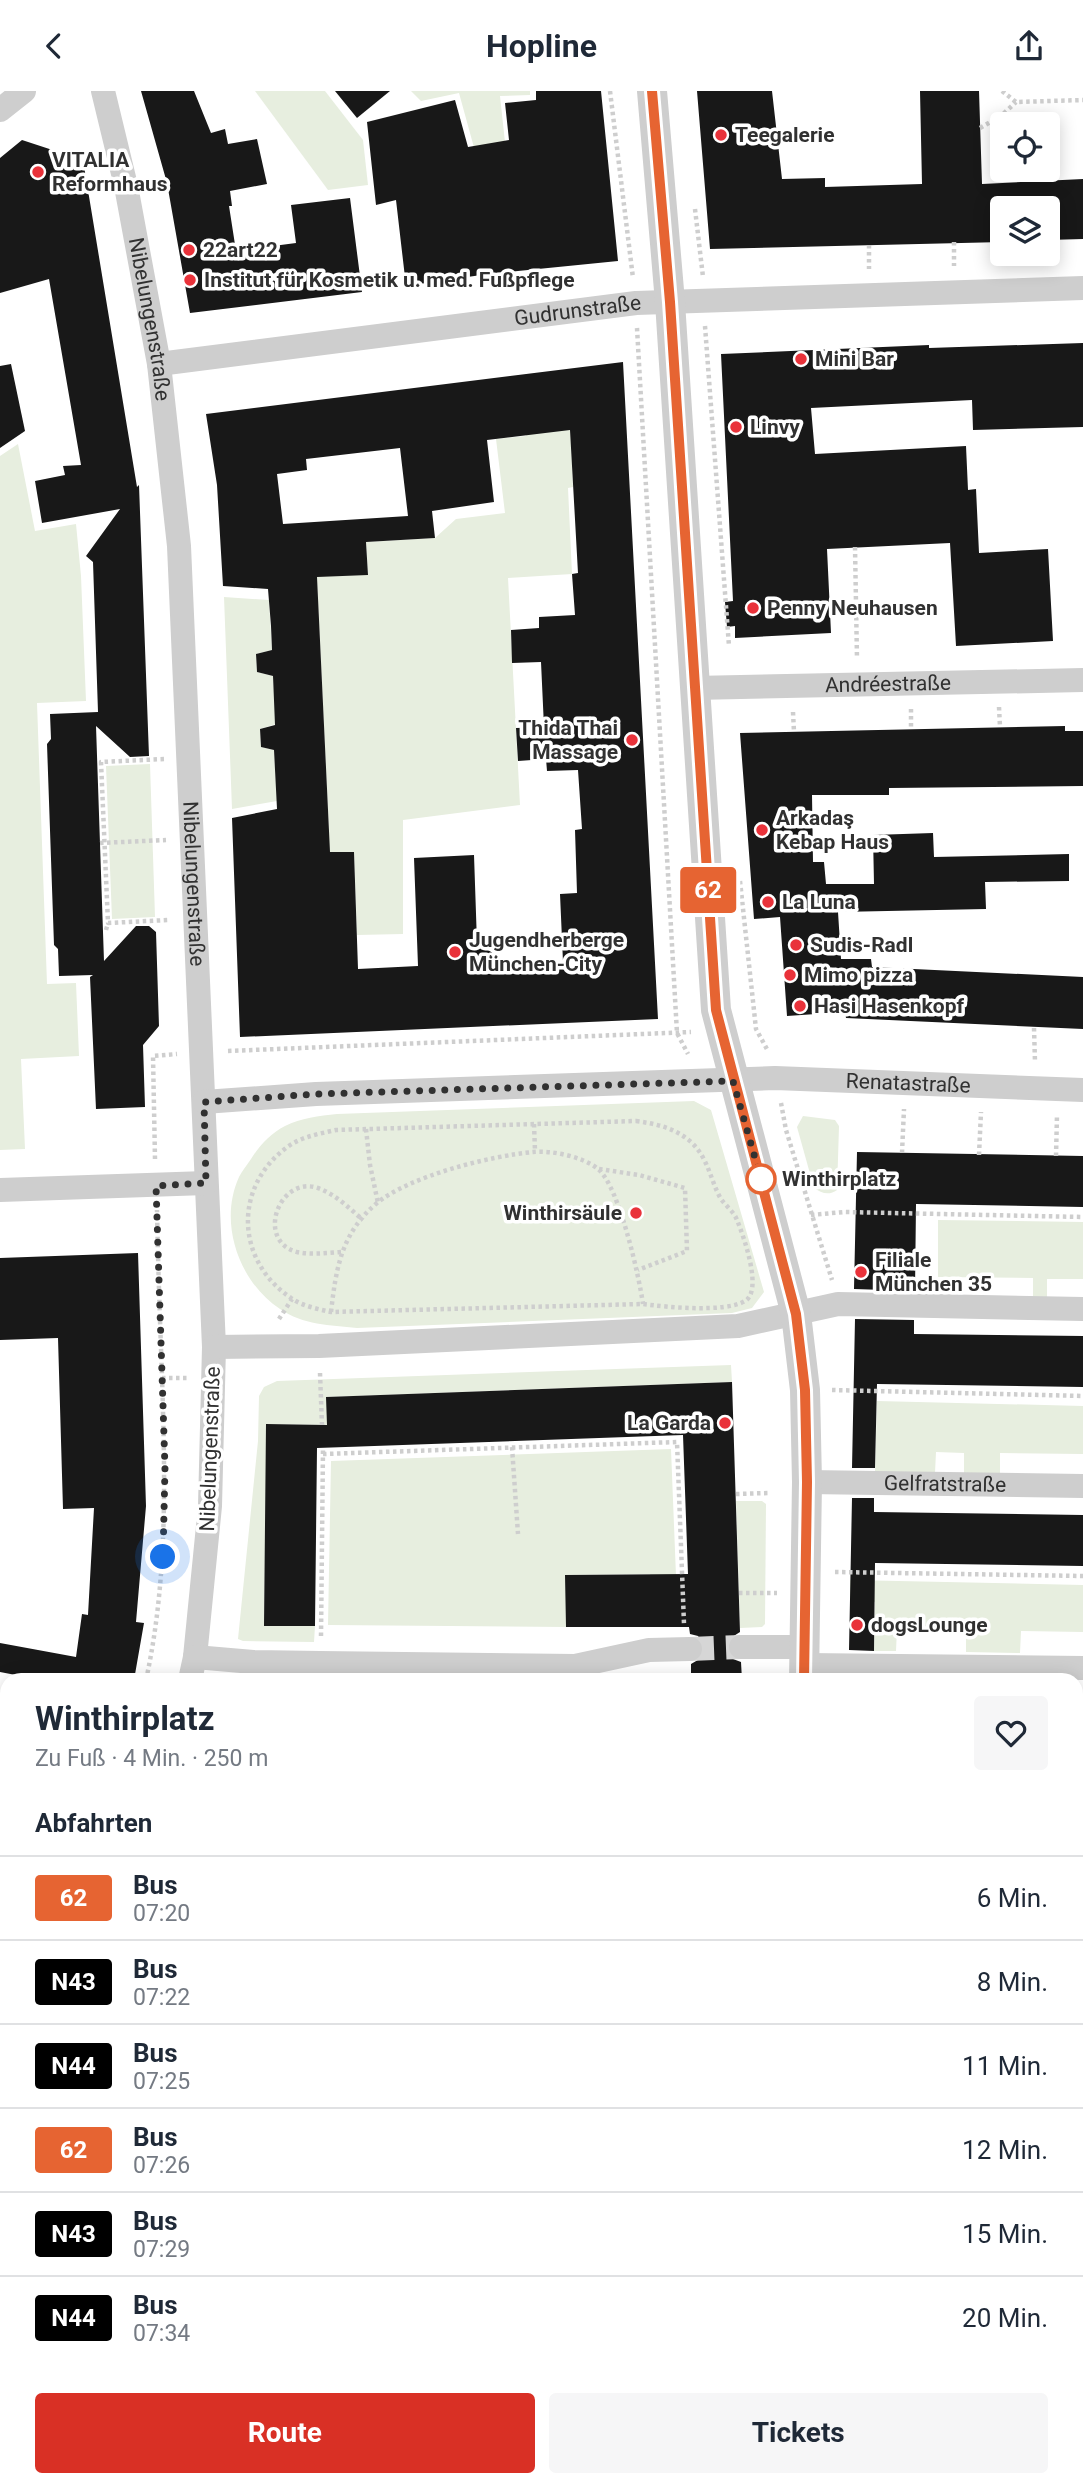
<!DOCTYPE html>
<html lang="de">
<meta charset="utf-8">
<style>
body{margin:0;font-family:Roboto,sans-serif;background:#f6f6f7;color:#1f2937;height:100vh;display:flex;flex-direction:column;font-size:26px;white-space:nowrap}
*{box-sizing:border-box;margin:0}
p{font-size:23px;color:#747a83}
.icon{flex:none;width:38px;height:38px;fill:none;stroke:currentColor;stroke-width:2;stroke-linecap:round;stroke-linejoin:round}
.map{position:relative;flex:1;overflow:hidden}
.side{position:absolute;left:0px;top:1582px;width:1083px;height:814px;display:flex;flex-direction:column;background:#fff;border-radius:21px 21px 0 0;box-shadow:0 4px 18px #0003}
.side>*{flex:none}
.badge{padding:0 14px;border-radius:5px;font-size:24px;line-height:46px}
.buttons{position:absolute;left:990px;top:21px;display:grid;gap:14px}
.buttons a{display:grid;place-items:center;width:70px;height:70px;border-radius:7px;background:#fff;box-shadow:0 4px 18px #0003;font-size:35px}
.you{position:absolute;width:35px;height:35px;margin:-18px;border:5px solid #fff;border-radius:50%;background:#1a73e8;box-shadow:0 0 0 10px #1a73e833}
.map>.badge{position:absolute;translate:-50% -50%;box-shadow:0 0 0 4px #fff}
h2{padding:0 35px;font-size:26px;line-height:63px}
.round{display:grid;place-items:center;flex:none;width:74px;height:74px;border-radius:7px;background:#f6f6f7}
.overview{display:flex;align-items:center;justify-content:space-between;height:119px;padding:0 35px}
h1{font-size:33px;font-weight:700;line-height:52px}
.primary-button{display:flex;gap:14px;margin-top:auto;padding:14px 35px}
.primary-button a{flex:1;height:80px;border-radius:7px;background:#d93025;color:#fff;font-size:28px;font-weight:700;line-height:80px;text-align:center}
.primary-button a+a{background:#f6f6f7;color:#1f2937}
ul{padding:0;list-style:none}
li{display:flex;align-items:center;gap:21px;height:84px;padding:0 35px;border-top:2px solid #e0e1e3}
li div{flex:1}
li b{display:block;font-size:26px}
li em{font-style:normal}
li .badge{min-width:77px;font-weight:700;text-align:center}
header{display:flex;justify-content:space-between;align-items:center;height:91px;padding:0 35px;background:#fff;font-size:32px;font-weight:700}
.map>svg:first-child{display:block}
.green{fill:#e7eedf}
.building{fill:#181818;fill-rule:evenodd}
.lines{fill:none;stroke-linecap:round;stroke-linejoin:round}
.minor-tunnel{stroke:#d6d6d6;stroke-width:24;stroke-dasharray:24 12;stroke-linecap:butt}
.path{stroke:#cecece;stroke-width:4.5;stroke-dasharray:3.5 3.5;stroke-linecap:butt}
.minor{stroke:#cecece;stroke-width:24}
.tertiary{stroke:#cecece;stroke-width:30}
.line-casing{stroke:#fff;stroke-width:16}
.line{stroke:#e66432;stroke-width:10}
.walk{stroke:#313131;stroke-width:7;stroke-dasharray:0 12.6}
.poi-dot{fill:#e9323a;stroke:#fff;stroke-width:2.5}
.stop-dot{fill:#fff;stroke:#e66432;stroke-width:3.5}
.labels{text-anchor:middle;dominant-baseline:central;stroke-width:7;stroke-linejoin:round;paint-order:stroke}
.poi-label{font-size:21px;font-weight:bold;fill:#313131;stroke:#fff;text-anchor:start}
.street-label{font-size:21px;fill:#313131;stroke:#fff}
.stop-label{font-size:21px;font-weight:bold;fill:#313131;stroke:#fff;text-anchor:start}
</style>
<header><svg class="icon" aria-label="back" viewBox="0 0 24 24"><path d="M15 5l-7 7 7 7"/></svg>Hopline<svg class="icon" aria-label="share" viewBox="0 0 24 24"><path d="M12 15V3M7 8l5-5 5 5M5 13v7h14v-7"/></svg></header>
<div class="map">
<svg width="1083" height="2395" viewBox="0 0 1083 2395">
<rect width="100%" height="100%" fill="#fff"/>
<!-- green -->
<g class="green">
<path d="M255 0H325L363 49 368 94 328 99Z"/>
<path d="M411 0H530V4L500 5 508 79 484 93 459 2 421 10Z"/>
<path d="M570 331 573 396 568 397 572 483 508 487 520 714 403 729V843L357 844 354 761 326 762 329 740 316 471 368 483 366 451 435 447 456 428 505 422 496 348 526 345 524 332Z"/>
<path d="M18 353 35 440 76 433 81 485 86 610 37 612 47 893 76 892 79 965 21 968 25 1058 0 1059V365Z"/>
<path d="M224 506 269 509 272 559 256 563 257 581 273 585 276 633 260 638 261 656 274 659 277 710 232 718Z"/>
<path d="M150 673 155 826 112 828 106 675Z"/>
<path d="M694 1010 711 1019 764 1201 752 1217 732 1222 357 1237C330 1234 303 1234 280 1218 239 1191 218 1132 239 1086 242 1080 247 1074 251 1068 259 1055 271 1042 285 1035 301 1027 319 1025 337 1023Z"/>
<path d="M803 1025 835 1029 839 1035 837 1099C829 1105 821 1102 814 1097L797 1036Z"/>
<path d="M938 1129 1083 1131V1188H1047V1207H1033V1187L938 1186Z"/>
<path d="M731 1274 732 1291 327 1306V1334L267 1333 264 1535H315L314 1551 243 1550 238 1548 258 1350 259 1305 264 1296 277 1290Z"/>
<path d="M877 1310 1083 1315V1363L1000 1362V1383L964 1382V1362L936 1361 935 1382 875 1381Z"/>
<path d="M671 1358 678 1536 650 1483 566 1484V1536L328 1534 331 1370Z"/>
<path d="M736 1410H762L766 1413 765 1533 762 1536 740 1537Z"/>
<path d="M850 1489 1083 1494V1541L1021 1540 1020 1562 966 1561V1539L897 1538 896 1560H874L875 1511 850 1510Z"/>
<path d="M162 2389H491L490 2395H162Z"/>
</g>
<!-- building -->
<g class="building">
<path d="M141 0H194L211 42 225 38 228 53 257 48 267 93 230 100 232 115H229L236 160 296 152 291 114 350 107 362 201 190 222 167 92Z"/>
<path d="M335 0H390L357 27Z"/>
<path d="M536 0H601L618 170 488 183 406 195 396 109 376 114 367 31 455 9 468 56 509 49 505 12 536 9Z"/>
<path d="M697 0H772L782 88 825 87V96L922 93 920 0H979L982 93 1083 88V148L1048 149V117H1003V151L710 158Z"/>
<path d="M22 49 83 69 137 396 139 394 149 665 130 666 96 635 104 870 136 835H149L156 841 159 935 143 954 145 1016 96 1018 90 886 93 884 59 885 58 858 54 854 47 653 51 648 50 623 98 621 93 471 86 465 120 418 42 432 35 390 65 384 63 375 81 374 49 188 0 202V67Z"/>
<path d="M1083 252V336L973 339 972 309 811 317 815 363 966 355 968 399 976 398 979 462 1048 458 1053 550 956 555 950 452 827 458 831 542 735 547V535L727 536 725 511 733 510 721 263 929 254V257Z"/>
<path d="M623 271 658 928 240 946 232 727 277 718 274 659 261 656 260 638 275 634 273 585 257 581 256 563 272 559 271 535 268 498 223 495 217 394 206 323ZM570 339 578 482 572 483 575 524 539 526V537L511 539 512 572 541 571 544 636 516 637 518 670 546 668 547 680 578 679 582 738 575 739 577 802 560 803 563 871 510 873 477 852 474 764 414 767 418 875 358 878 354 761H330L317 486 368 484 366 451 435 447 432 420 494 411 487 349ZM400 357 408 425 283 433 277 383 307 379 306 368Z"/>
<path d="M11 273 25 340 0 357V275Z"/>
<path d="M1065 635V640H1083V695L889 697V704H812L813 771H824L826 793H874L873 744 933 742 934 766 1069 763V790L985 791 986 818 838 821 841 868H871L872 876 1083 886V938L846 927 845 921 787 925 780 826 754 828 740 642Z"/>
<path d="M857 1061 1083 1065V1116L916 1113 915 1200 854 1198Z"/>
<path d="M138 1162 146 1415 136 1531 144 1532 134 1589H42L0 1581V1552L76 1566 82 1523 88 1524 94 1417 63 1418 58 1247 0 1249V1167Z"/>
<path d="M855 1228 914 1229V1243L1083 1245V1296L877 1293 875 1377H852Z"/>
<path d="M732 1291 740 1541 729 1548 726 1557 733 1568 741 1571 742 1589H691V1573L703 1566 705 1557 698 1545 690 1543 689 1536H566L565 1484 688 1483 683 1344 317 1357 315 1535H264L266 1333 327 1334 326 1306Z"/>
<path d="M852 1407H874V1421L1083 1424V1475L875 1472 874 1560 849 1559Z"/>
</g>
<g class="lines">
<!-- minor-tunnel -->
<path class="minor-tunnel" d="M690 1558 741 1556"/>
<!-- path -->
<g class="path">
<path d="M610 0 633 187"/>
<path d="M1002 0 1016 11 1083 9"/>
<path d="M980 37 1001 25 1016 11"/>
<path d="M695 118 703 186"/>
<path d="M954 151V175"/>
<path d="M869 154V178"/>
<path d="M705 235 729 555"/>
<path d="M637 237 677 942 688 963"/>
<path d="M855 456 857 568"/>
<path d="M999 616 1000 636"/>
<path d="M911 618V638"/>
<path d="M793 621 794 641"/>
<path d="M164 668 101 671 108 832 169 829"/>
<path d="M100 752 166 749"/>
<path d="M740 790 756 938 768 960"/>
<path d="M106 839 108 832"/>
<path d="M1034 937 1035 971"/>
<path d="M228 960 691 941"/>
<path d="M781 1012 786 1039 832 1189"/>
<path d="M636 1030C657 1033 675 1037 691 1051 709 1068 710 1089 721 1108 726 1115 734 1121 737 1129 744 1146 763 1200 745 1210 725 1222 666 1216 643 1213L331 1221C318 1218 302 1215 291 1207 236 1170 233 1097 286 1057 300 1046 318 1043 336 1039Z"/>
<path d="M534 1033 535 1060"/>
<path d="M366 1038 370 1074 378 1112"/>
<path d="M902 1062 904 1018"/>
<path d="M979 1064 981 1021"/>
<path d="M1056 1065 1057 1024"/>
<path d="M155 1068 153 965 177 963"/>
<path d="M599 1078 639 1084 685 1097 687 1160 638 1179"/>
<path d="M811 1124 844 1121 1083 1126"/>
<path d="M341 1161C326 1162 311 1164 297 1161 255 1150 279 1084 318 1097 335 1103 349 1117 363 1129"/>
<path d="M331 1221C336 1178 341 1142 377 1112 410 1085 490 1065 533 1061 551 1059 584 1066 598 1078 619 1095 639 1185 643 1213"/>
<path d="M279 1228 292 1208"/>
<path d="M320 1282 322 1334"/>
<path d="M162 1287H189"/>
<path d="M832 1299 1083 1305"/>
<path d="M512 1356 518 1443"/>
<path d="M323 1363 677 1351 684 1533"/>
<path d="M736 1403 769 1402"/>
<path d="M835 1481 1083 1485"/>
<path d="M739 1502H777"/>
<path d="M321 1545 323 1357"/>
<path d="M146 1589C168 1488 165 1387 162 1285 160 1230 158 1174 157 1119"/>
<path d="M1076 1664H1083"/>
<path d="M0 1841 7 1844"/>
<path d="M1076 1842H1083"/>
<path d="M0 1919 7 1921"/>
<path d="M1076 2017H1083"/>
<path d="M0 2077 7 2055"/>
<path d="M1076 2197 1083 2198"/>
<path d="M1076 2378 1083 2379"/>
<path d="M53 2395 55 2389"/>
<path d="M218 2395 219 2389"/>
<path d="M666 2395 667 2389"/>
<path d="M996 2395V2389"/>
</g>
<!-- minor -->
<g class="minor">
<path id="s1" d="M103 0 126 95 159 273 179 455 214 1256 210 1415 195 1566 190 1589"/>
<path d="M0 19 24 0"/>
<path id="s2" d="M159 273 636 212 1083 197"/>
<path id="s3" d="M694 597 1083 589"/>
<path id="s4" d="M204 1011 316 1003 775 987 1083 999"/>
<path d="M0 1099 206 1092"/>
<path d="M214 1256 319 1255 738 1235 838 1213 1083 1218"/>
<path id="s5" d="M807 1391 1083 1395"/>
<path d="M741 1556H804"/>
<path d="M195 1566 253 1571 320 1572 575 1575 649 1559 690 1558"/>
<path d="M805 1574 1083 1577"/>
<path d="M1076 1756 1083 1757"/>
<path d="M0 1806 7 1808"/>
<path d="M1076 1932H1083"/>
<path d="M1076 2112H1083"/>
<path d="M0 2195 7 2175"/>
<path d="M0 2268H7"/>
<path d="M1076 2291H1083"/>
<path d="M132 2395V2389"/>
<path d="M612 2395 613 2389"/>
</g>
<!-- tertiary -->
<g class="tertiary">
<path d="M652 0 670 211 716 919 796 1223 805 1299 807 1391 804 1589"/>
<path d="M791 2395V2389"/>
</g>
</g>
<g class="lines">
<!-- line casing -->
<g class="line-casing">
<path id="line" d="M652 0 670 211 716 919 796 1223 805 1299 807 1391 804 1589"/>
</g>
<!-- line -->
<use href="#line" class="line"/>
<!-- walk -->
<path class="walk" d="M163 1466 165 1377 156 1095 206 1092 204 1011 316 1003 733 990 761 1088"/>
</g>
<!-- markers -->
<g class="poi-dot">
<circle cx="721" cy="44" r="7"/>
<circle cx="38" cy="81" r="7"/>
<circle cx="189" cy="159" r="7"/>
<circle cx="190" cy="189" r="7"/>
<circle cx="801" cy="268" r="7"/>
<circle cx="736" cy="336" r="7"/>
<circle cx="753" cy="517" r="7"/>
<circle cx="632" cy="649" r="7"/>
<circle cx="762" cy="739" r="7"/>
<circle cx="768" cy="811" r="7"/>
<circle cx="796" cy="854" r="7"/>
<circle cx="455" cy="861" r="7"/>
<circle cx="790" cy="884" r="7"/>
<circle cx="800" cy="915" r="7"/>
<circle cx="636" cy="1122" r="7"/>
<circle cx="861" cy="1181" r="7"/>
<circle cx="725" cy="1332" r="7"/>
<circle cx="857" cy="1534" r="7"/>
</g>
<circle class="stop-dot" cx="761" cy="1088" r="14"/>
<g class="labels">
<!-- poi labels -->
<g class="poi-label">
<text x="735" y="44">Teegalerie</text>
<text x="52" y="69">VITALIA<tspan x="52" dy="24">Reformhaus</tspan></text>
<text x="203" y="159">22art22</text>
<text x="204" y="189">Institut für Kosmetik u. med. Fußpflege</text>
<text x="815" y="268">Mini Bar</text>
<text x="750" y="336">Linvy</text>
<text x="767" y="517">Penny Neuhausen</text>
<text x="618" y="637" text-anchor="end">Thida Thai<tspan x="618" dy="24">Massage</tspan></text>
<text x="776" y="727">Arkadaş<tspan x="776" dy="24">Kebap Haus</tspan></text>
<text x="782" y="811">La Luna</text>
<text x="469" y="849">Jugendherberge<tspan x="469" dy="24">München-City</tspan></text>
<text x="810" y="854">Sudis-Radl</text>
<text x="804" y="884">Mimo pizza</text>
<text x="814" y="915">Hasi Hasenkopf</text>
<text x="622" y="1122" text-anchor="end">Winthirsäule</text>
<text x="875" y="1169">Filiale<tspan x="875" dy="24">München 35</tspan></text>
<text x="711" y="1332" text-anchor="end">La Garda</text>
<text x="871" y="1534">dogsLounge</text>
</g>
<!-- street labels -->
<g class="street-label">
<text stroke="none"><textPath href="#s2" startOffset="422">Gudrunstraße</textPath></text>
<text stroke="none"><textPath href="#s1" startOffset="233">Nibelungenstraße</textPath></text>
<text stroke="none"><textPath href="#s3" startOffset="194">Andréestraße</textPath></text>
<text stroke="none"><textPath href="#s1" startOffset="800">Nibelungenstraße</textPath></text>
<text stroke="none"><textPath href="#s4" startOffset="705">Renatastraße</textPath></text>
<text transform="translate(210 1358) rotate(-88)">Nibelungenstraße</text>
<text stroke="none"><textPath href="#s5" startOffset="138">Gelfratstraße</textPath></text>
</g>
<!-- stop labels -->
<g class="stop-label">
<text x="782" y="1088">Winthirplatz</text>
</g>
</g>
</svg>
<div class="buttons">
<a><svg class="icon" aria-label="locate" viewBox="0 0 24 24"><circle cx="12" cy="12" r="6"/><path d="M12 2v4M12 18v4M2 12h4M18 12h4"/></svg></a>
<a><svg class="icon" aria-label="layers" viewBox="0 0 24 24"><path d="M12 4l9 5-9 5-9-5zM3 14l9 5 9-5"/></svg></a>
</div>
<div class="you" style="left:163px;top:1466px"></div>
<b class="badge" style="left:708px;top:799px;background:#e66432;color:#fff">62</b>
<section class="side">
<div class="overview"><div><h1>Winthirplatz</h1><p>Zu Fuß · 4 Min. · 250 m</p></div><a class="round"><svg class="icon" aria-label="heart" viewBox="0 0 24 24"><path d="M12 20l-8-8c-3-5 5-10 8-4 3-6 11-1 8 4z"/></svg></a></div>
<h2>Abfahrten</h2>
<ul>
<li><span class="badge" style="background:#e66432;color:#fff">62</span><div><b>Bus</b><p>07:20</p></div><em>6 Min.</em></li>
<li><span class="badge" style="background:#000;color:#fff">N43</span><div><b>Bus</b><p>07:22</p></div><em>8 Min.</em></li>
<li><span class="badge" style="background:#000;color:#fff">N44</span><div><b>Bus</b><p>07:25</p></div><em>11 Min.</em></li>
<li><span class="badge" style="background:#e66432;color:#fff">62</span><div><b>Bus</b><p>07:26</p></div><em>12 Min.</em></li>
<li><span class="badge" style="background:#000;color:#fff">N43</span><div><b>Bus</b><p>07:29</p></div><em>15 Min.</em></li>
<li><span class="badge" style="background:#000;color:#fff">N44</span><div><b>Bus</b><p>07:34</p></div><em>20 Min.</em></li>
</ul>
<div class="primary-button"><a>Route</a><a>Tickets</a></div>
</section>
</div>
